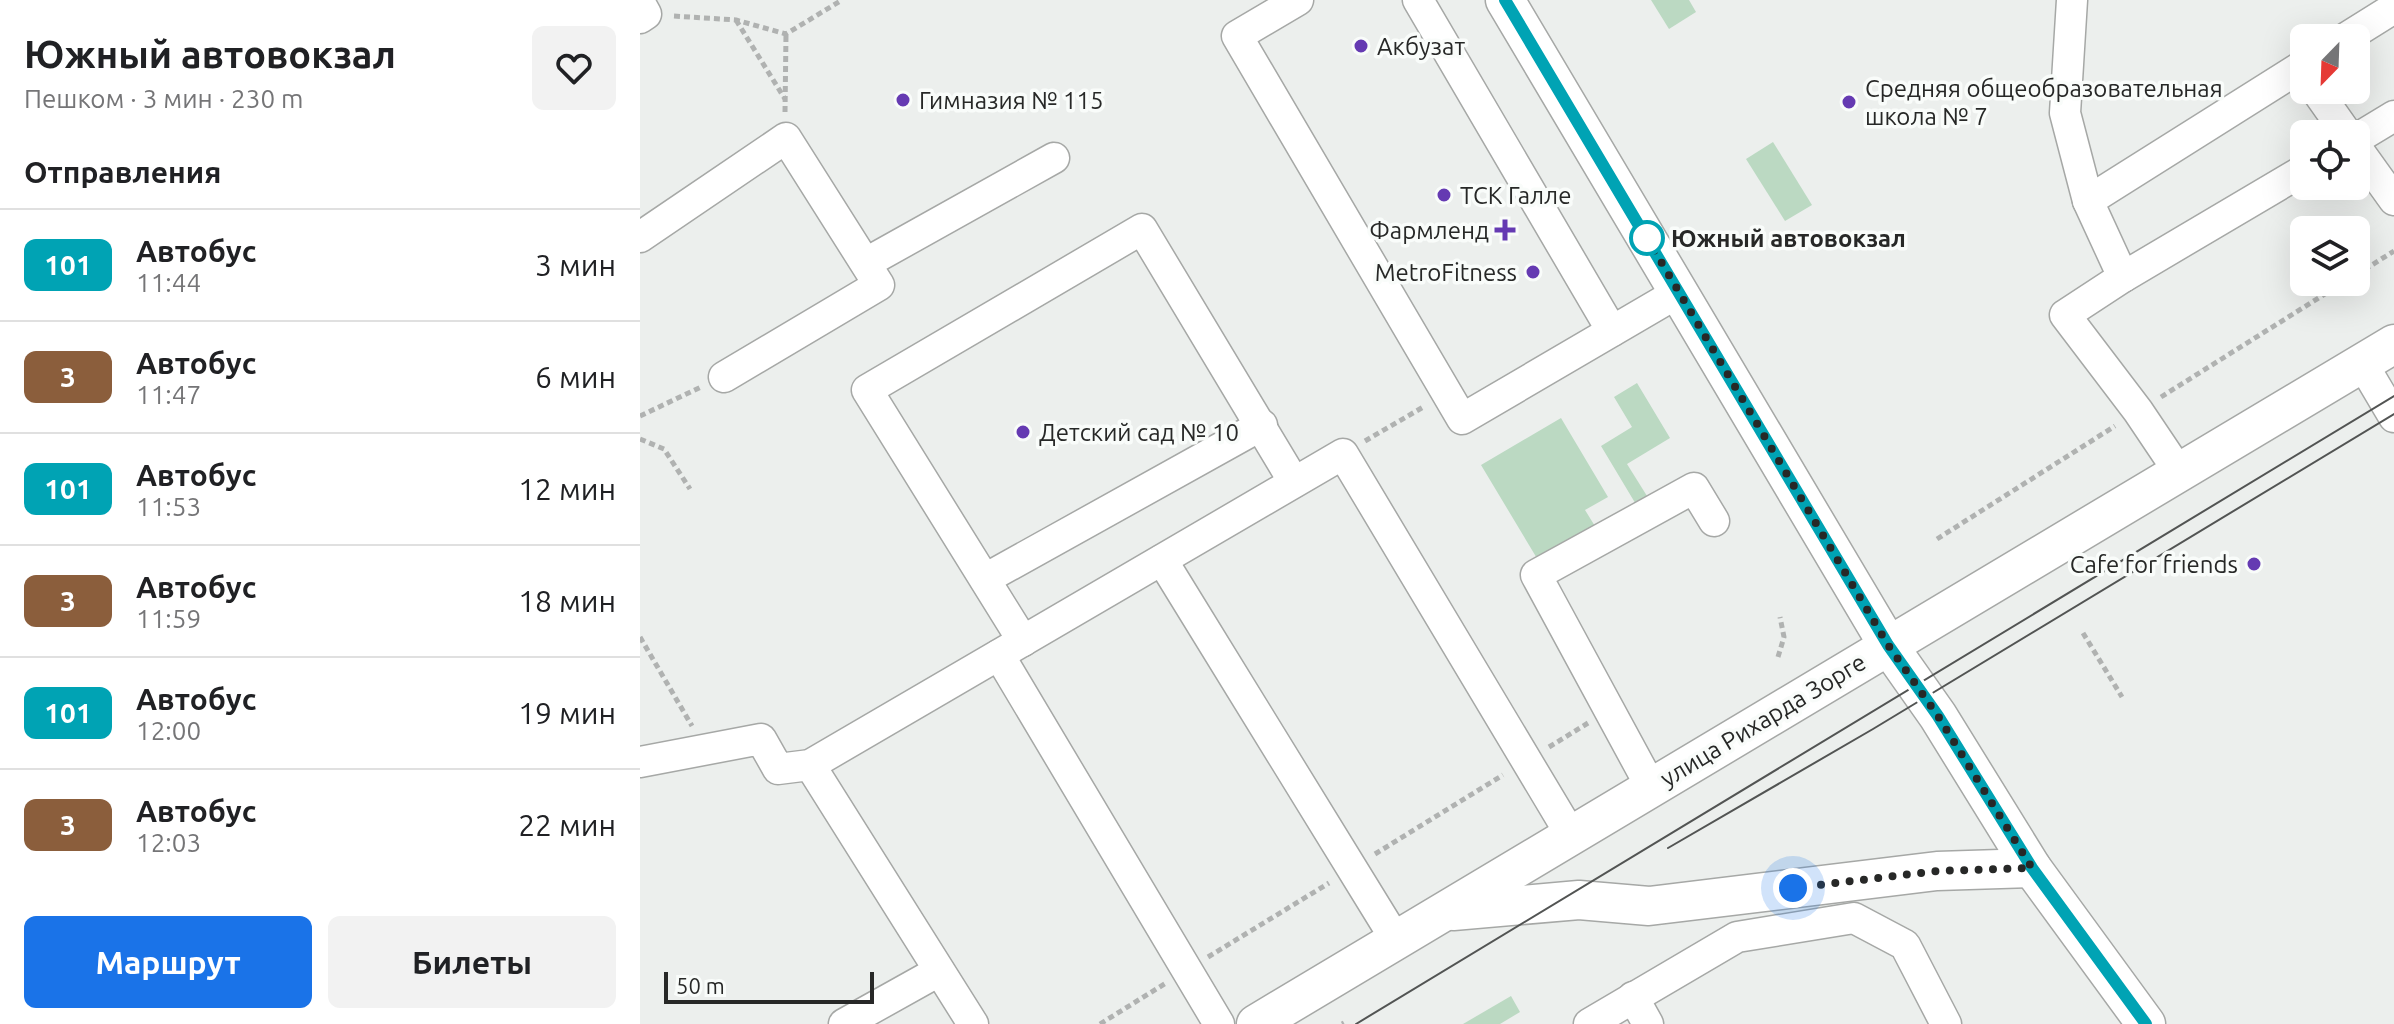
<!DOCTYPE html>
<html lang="ru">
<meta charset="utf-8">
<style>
body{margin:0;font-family:Ubuntu,sans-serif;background:#f2f2f2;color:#202124;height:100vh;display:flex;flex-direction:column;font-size:30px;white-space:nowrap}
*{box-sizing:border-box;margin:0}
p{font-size:26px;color:#757577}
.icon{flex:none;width:44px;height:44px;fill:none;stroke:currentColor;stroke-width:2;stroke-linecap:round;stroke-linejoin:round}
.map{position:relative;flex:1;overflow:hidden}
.panel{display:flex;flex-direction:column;background:#fff;width:640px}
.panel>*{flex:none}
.badge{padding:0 16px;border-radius:12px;font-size:28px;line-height:52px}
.needle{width:52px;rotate:203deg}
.buttons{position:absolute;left:1650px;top:24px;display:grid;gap:16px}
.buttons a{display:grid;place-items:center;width:80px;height:80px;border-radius:12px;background:#fff;box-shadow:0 8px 32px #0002;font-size:40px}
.scale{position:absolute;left:24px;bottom:20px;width:210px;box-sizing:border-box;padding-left:8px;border:4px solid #272827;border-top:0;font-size:22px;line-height:28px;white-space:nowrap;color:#272827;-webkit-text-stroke:6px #f9fcfa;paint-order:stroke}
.you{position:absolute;width:40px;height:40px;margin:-20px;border:6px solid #fff;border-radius:50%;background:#1a73e8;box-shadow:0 0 0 12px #1a73e833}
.map>.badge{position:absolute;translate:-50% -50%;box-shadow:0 0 0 4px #fff}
h2{padding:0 24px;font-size:30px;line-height:72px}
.round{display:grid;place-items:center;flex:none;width:84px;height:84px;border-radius:12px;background:#f2f2f2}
.headline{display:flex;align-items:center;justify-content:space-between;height:136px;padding:0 24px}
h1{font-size:38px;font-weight:600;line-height:60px}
.primary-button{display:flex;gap:16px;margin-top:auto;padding:16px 24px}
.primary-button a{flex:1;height:92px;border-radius:12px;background:#1a73e8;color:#fff;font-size:32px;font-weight:600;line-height:92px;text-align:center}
.primary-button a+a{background:#f2f2f2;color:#202124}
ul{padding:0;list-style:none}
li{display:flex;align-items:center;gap:24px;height:112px;padding:0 24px;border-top:2px solid #e0e0e0}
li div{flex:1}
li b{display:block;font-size:30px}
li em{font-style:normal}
li .badge{min-width:88px;font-weight:700;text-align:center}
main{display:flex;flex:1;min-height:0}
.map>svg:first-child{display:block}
.green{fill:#bbd9c2}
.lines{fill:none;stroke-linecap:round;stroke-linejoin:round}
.minor-casing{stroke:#a6a8a6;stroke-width:33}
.major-casing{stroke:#a6a8a6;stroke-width:41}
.path{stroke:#b0b2b1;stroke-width:5;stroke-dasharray:6 4;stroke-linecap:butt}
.minor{stroke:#fff;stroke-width:30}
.major{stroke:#fff;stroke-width:38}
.tram{stroke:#525453;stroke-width:2}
.line-casing{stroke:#fff;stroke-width:18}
.line{stroke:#00a3b4;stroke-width:12}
.walk{stroke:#272827;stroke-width:8;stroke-dasharray:0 14.4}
.poi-dot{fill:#653ab2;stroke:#f9fcfa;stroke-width:3}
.stop-dot{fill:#fff;stroke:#00a3b4;stroke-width:4}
.labels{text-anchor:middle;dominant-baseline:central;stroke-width:7;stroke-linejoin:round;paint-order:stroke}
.poi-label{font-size:24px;fill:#272827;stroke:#f9fcfa;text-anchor:start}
.stop-label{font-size:24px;font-weight:bold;fill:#272827;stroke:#f9fcfa;text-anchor:start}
.street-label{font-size:24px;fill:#272827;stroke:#f9fcfa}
</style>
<main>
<section class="panel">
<div class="headline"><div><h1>Южный автовокзал</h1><p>Пешком · 3 мин · 230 m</p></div><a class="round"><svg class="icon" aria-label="heart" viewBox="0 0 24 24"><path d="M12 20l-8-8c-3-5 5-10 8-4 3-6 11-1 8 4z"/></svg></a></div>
<h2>Отправления</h2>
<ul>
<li><span class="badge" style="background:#00a3b4;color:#fff">101</span><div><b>Автобус</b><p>11:44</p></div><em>3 мин</em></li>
<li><span class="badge" style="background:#8b5e3c;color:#fff">3</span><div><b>Автобус</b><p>11:47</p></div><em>6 мин</em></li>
<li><span class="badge" style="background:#00a3b4;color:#fff">101</span><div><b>Автобус</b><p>11:53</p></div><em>12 мин</em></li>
<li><span class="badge" style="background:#8b5e3c;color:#fff">3</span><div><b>Автобус</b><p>11:59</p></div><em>18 мин</em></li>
<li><span class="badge" style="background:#00a3b4;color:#fff">101</span><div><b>Автобус</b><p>12:00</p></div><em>19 мин</em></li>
<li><span class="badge" style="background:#8b5e3c;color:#fff">3</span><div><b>Автобус</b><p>12:03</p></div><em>22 мин</em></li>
</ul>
<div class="primary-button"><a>Маршрут</a><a>Билеты</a></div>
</section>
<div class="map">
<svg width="1754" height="1024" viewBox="0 0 1754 1024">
<rect width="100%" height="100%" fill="#ecefed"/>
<!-- green -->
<g class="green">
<path d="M1011 0H1049L1056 12 1029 29Z"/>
<path d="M1133 142 1172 205 1145 221 1106 159Z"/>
<path d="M997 383 1030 438 987 464 1012 504 1000 511 961 446 992 427 974 397Z"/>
<path d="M921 418 968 497 945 510 958 531 901 565 841 465Z"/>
<path d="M871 996 880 1012 860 1024H823Z"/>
</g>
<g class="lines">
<!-- minor casing -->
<g class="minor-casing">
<g id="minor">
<path d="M658 0 597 36 822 419 1039 292"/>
<path d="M778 0 972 331"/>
<path d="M1432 0 1425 113 1448 201 1483 277"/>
<path d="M0 3 6 14 0 18"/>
<path d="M1706 38 1754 8"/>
<path d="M1676 90 1707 134"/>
<path d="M1716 139 1754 116"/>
<path d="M1716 147 1754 200"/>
<path d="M1448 201 1664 65"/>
<path d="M0 237 146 138 239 285 84 377"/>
<path d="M226 263 414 158"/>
<path d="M1722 363 1754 417"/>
<path d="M1539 472 1498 411 1425 315 1483 277 1664 170"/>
<path d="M522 560 756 940"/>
<path d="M345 579 622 425"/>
<path d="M383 641 227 390 502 229 654 482"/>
<path d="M359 655 579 1024"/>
<path d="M0 762 121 739 138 769 170 765 703 454 931 835"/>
<path d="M170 765 333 1024"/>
<path d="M1011 787 896 575 1054 488 1074 521"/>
<path d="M993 997 1008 1024"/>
<path d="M204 1024 299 971"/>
<path d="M949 1024 1097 937 1214 918 1265 945 1306 1024"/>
</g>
</g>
<!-- major casing -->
<g class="major-casing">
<g id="major">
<path d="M865 0 1248 645 1298 716 1392 868 1506 1024"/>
<path d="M813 911 939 900 1009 906 1297 871 1392 868"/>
<path d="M616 1024 1754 344"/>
</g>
</g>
<!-- path -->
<g class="path">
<path d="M34 16 96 20 146 34 202 0"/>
<path d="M96 20 145 99"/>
<path d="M145 112 146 34"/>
<path d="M1716 275 1754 251"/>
<path d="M1521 397 1704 282"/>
<path d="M0 416 61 387"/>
<path d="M0 439 24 449 50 489"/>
<path d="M725 441 785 406"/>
<path d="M1297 539 1475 426"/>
<path d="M1443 633 1482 697"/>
<path d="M0 637 52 726"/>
<path d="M1138 657 1144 637 1140 617"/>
<path d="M909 747 948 723"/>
<path d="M735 854 863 775"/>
<path d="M568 957 689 883"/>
<path d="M460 1024 526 983"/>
<path d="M702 1024 704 1023"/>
</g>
<!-- minor -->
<use href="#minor" class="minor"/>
<!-- major -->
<use href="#major" class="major"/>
<!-- tram -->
<g class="tram">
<path d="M1028 848 1233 729 1754 414"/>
<path d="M716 1024 1754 396"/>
</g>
</g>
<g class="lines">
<!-- line casing -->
<g class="line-casing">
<path id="line" d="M865 0 1248 645 1298 716 1392 868 1506 1024"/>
</g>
<!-- line -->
<use href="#line" class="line"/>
<!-- walk -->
<path class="walk" d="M1007 238 1248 645 1298 716 1392 868 1297 871 1153 888"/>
</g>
<!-- markers -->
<g class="poi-dot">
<circle cx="721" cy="46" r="8"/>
<circle cx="263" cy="100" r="8"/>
<circle cx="1209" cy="102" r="8"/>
<circle cx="804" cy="195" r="8"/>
<path d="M861 218h8v8h8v8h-8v8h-8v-8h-8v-8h8z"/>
<circle cx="893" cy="272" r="8"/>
<circle cx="383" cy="432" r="8"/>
<circle cx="1614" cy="564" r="8"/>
</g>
<circle class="stop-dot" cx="1007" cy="238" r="16"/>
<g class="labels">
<!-- poi labels -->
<g class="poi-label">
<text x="737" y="46">Акбузат</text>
<text x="1225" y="88">Средняя общеобразовательная<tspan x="1225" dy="28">школа № 7</tspan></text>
<text x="279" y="100">Гимназия № 115</text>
<text x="820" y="195">ТСК Галле</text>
<text x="849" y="230" text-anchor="end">Фармленд</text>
<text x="877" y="272" text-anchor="end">MetroFitness</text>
<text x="399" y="432">Детский сад № 10</text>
<text x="1598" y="564" text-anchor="end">Cafe for friends</text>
</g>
<!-- stop labels -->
<g class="stop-label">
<text x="1031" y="238">Южный автовокзал</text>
</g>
<!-- street labels -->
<g class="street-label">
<text transform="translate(1123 720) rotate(-31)">улица Рихарда Зорге</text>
</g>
</g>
</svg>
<div class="buttons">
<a><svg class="needle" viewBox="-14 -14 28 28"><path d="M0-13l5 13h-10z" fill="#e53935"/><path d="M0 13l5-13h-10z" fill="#757577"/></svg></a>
<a><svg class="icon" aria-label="locate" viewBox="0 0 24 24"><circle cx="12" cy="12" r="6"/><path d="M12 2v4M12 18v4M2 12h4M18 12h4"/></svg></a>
<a><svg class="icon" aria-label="layers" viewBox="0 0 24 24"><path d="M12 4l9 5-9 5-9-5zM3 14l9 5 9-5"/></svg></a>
</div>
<div class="scale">50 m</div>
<div class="you" style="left:1153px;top:888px"></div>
</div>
</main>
